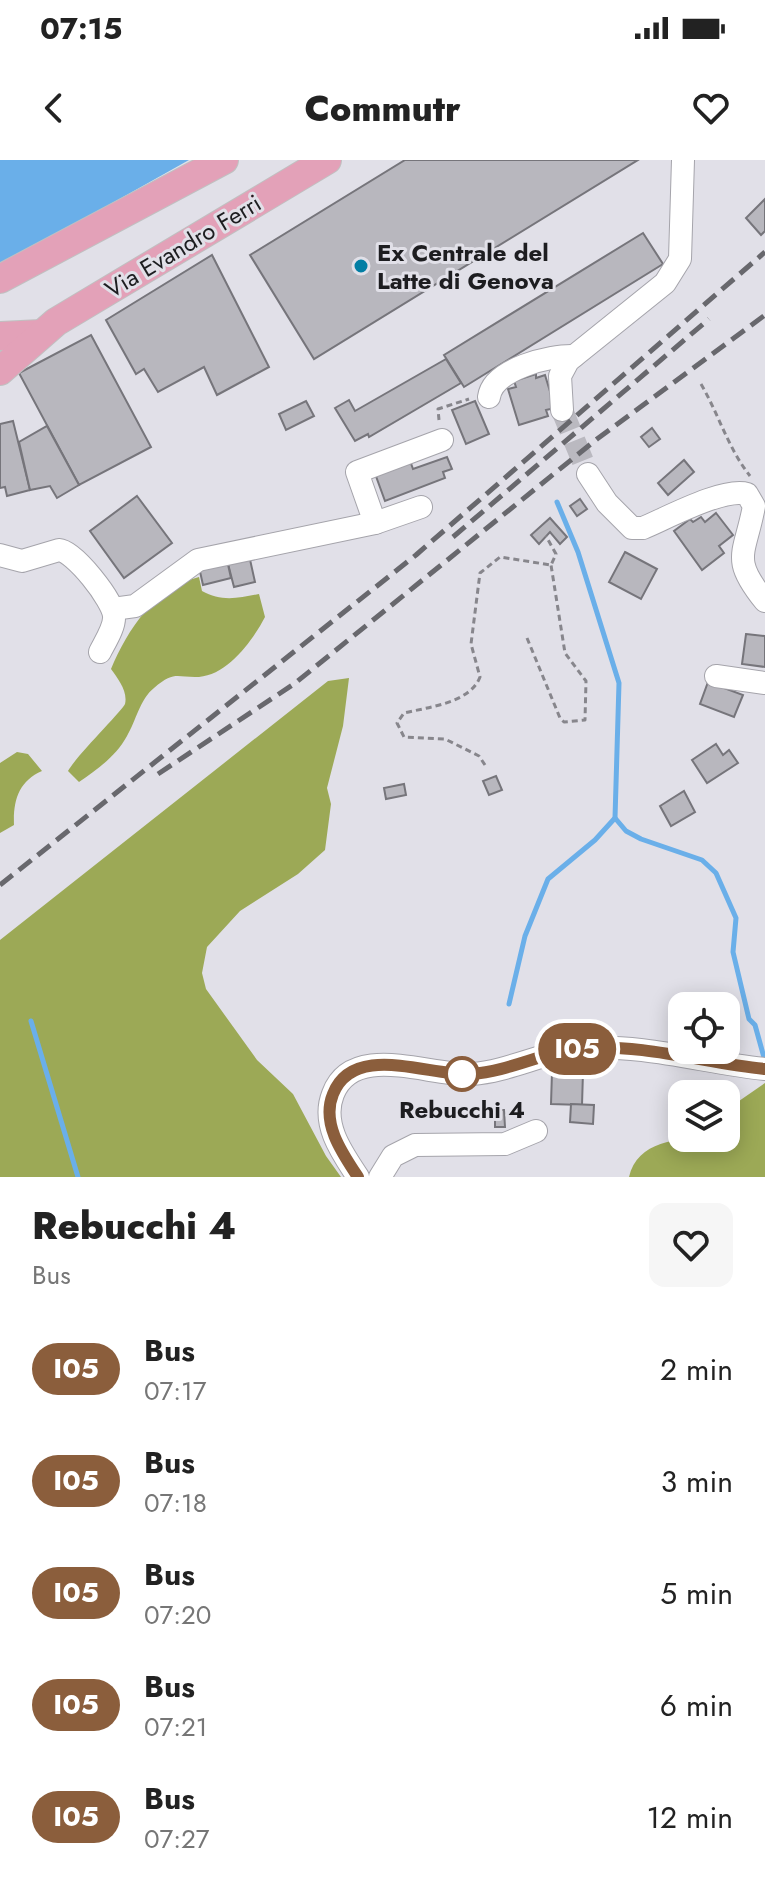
<!DOCTYPE html>
<html lang="it">
<style>
body{margin:0;font-family:Jost,sans-serif;background:#f6f6f6;color:#222;height:100vh;display:flex;flex-direction:column;font-size:30px;white-space:nowrap}
*{box-sizing:border-box;margin:0}
p{font-size:26px;color:#767676}
.icon{flex:none;width:44px;height:44px;fill:none;stroke:currentColor;stroke-width:2;stroke-linecap:round;stroke-linejoin:round}
.map{position:relative;height:1017px;overflow:hidden}
.sheet{display:flex;flex-direction:column;background:#fff;flex:1}
.sheet>*{flex:none}
.badge{padding:0 16px;border-radius:26px;font-size:28px;line-height:52px}
.buttons{position:absolute;left:668px;top:832px;display:grid;gap:16px}
.buttons a{display:grid;place-items:center;width:72px;height:72px;border-radius:16px;background:#fff;box-shadow:0 4px 20px #0003;font-size:40px}
.map>.badge{position:absolute;translate:-50% -50%;box-shadow:0 0 0 4px #fff}
.round{display:grid;place-items:center;flex:none;width:84px;height:84px;border-radius:16px;background:#f6f6f6}
.overview{display:flex;align-items:center;justify-content:space-between;height:136px;padding:0 32px}
h1{font-size:38px;font-weight:800;line-height:60px}
ul{padding:0;list-style:none}
li{display:flex;align-items:center;gap:24px;height:112px;padding:0 32px}
li div{flex:1}
li b{display:block;font-size:30px}
li em{font-style:normal}
li .badge{min-width:88px;font-weight:700;text-align:center}
.status{display:flex;justify-content:space-between;align-items:center;height:56px;padding:0 40px;background:#fff;direction:ltr}
.status svg{height:22px;fill:currentColor}
header{display:flex;justify-content:space-between;align-items:center;height:104px;padding:0 32px;background:#fff;font-size:36px;font-weight:800}
.map>svg:first-child{display:block}
.forest{fill:#9ca956}
.water{fill:#6aafe9}
.lines{fill:none;stroke-linecap:round;stroke-linejoin:round}
.stream{stroke:#6aafe9;stroke-width:5}
.building{fill:#b8b7be;stroke:#76757b;stroke-width:2}
.minor-tunnel{stroke:#bab9c0;stroke-width:22;stroke-dasharray:22 11;stroke-linecap:butt}
.minor-casing{stroke:#a5a4ab;stroke-width:24}
.major-casing{stroke:#c0c0c1;stroke-width:30}
.path{stroke:#87868c;stroke-width:3;stroke-dasharray:6 4;stroke-linecap:butt}
.minor{stroke:#fff;stroke-width:22}
.major{stroke:#e3a1b8;stroke-width:28}
.rail{stroke:#68686d;stroke-width:5;stroke-dasharray:16 8;stroke-linecap:butt}
.line-casing{stroke:#fff;stroke-width:18}
.line{stroke:#8b5e3c;stroke-width:12}
.poi-dot{fill:#027ea4;stroke:#e1e0e8;stroke-width:3}
.stop-dot{fill:#fff;stroke:#8b5e3c;stroke-width:4}
.labels{text-anchor:middle;dominant-baseline:central;stroke-width:6;stroke-linejoin:round;paint-order:stroke}
.street-label{font-size:24px;fill:#1d1d20;stroke:#e1e0e8}
.poi-label{font-size:24px;font-weight:bold;fill:#1d1d20;stroke:#e1e0e8;text-anchor:start}
.stop-label{font-size:24px;font-weight:bold;fill:#1d1d20;stroke:#e1e0e8}
</style>
<div class="status"><b>07:15</b><svg viewBox="0 0 49 12"><path d="M0 12V9h3v3zM5 12V6h3v6zM10 12V3h3v9zM15 12V0h3v12zM26 1h20v11H26zM47 4h2v5h-2z"/></svg></div>
<header><svg class="icon" aria-label="back" viewBox="0 0 24 24"><path d="M15 5l-7 7 7 7"/></svg>Commutr<svg class="icon" aria-label="heart" viewBox="0 0 24 24"><path d="M12 20l-8-8c-3-5 5-10 8-4 3-6 11-1 8 4z"/></svg></header>
<div class="map">
<svg width="765" height="1017" viewBox="0 0 765 1017">
<rect width="100%" height="100%" fill="#e1e0e8"/>
<!-- forest -->
<g class="forest">
<path d="M199 417 202 431C221 442 239 438 259 434L265 457C253 480 228 515 199 517 177 518 175 510 154 528 140 539 136 561 127 576 116 596 98 609 79 622L68 611C77 595 123 550 125 544 128 531 118 519 111 509 128 469 154 429 199 417Z"/>
<path d="M349 518 343 566 327 628 331 644 325 690 298 714 240 751 207 787 202 813 206 829 257 900 293 934 326 996 341 1017H0V780L328 521Z"/>
<path d="M17 592 28 594 42 611C19 621 13 640 14 665L0 673V603Z"/>
<path d="M765 923V1017H629C639 974 694 978 726 978V950Z"/>
</g>
<!-- water -->
<path class="water" d="M0 0H189L0 106Z"/>
<g class="lines">
<!-- stream -->
<g class="stream">
<path d="M615 658 626 671 641 679 702 700 716 713 736 758 733 792 749 859 755 865 765 901"/>
<path d="M509 844 525 776 548 719 595 680 615 658 619 523 578 392 557 342"/>
<path d="M31 861 78 1017"/>
</g>
</g>
<!-- building -->
<g class="building">
<path d="M405 0H638L314 199 250 95Z"/>
<path d="M765 39V71L761 75 746 58Z"/>
<path d="M643 73 663 104 464 227 444 195Z"/>
<path d="M212 95 269 207 217 235 204 207 158 232 144 209 136 214 106 160Z"/>
<path d="M91 175 151 287 79 325 19 213Z"/>
<path d="M446 199 461 223 369 277 368 274 355 281 335 248 349 240 355 251Z"/>
<path d="M536 214V218L545 215 555 248 546 250 548 256 519 265 508 229 516 227 514 221Z"/>
<path d="M306 241 314 256 286 270 279 254Z"/>
<path d="M475 241 489 274 466 284 452 250Z"/>
<path d="M13 261 30 330 7 336 5 327 0 328V264Z"/>
<path d="M47 266 79 325 57 338 50 326 30 330 19 282Z"/>
<path d="M652 268 660 279 649 287 641 277Z"/>
<path d="M408 295 413 309 447 297 452 309 443 312 445 318 385 341 373 308Z"/>
<path d="M684 300 694 312 668 335 658 323Z"/>
<path d="M137 336 172 383 124 418 90 371Z"/>
<path d="M580 339 587 349 577 356 570 346Z"/>
<path d="M716 353 733 375 719 386 724 393 702 410 674 371 690 359 693 362 701 357 705 362Z"/>
<path d="M550 358 567 377 560 384 550 372 539 384 531 375Z"/>
<path d="M625 392 657 409 641 439 609 422Z"/>
<path d="M249 395 255 422 234 427 227 400Z"/>
<path d="M227 400 231 418 203 425 199 407Z"/>
<path d="M746 474 765 476V507L742 504Z"/>
<path d="M708 522 743 535 734 557 700 544Z"/>
<path d="M716 584 723 595 729 590 738 603 707 623 692 600Z"/>
<path d="M496 616 502 630 489 635 483 621Z"/>
<path d="M404 624 406 635 386 639 384 628Z"/>
<path d="M684 631 695 652 671 666 660 646Z"/>
<path d="M552 912H583L582 945 551 944Z"/>
<path d="M571 944 594 945 593 964 570 962Z"/>
<path d="M495 950H504L505 967H495Z"/>
</g>
<g class="lines">
<!-- minor-tunnel -->
<path class="minor-tunnel" d="M562 250 588 314"/>
<!-- minor casing -->
<g class="minor-casing">
<g id="minor">
<path d="M489 237C493 209 550 195 574 196"/>
<path d="M562 250 560 216 568 201 665 123 680 99 683 0"/>
<path d="M588 314 607 343 632 368H643C667 358 724 327 747 334L754 346C745 395 730 398 765 441"/>
<path d="M375 363 357 312 442 280"/>
<path d="M0 395 22 401 59 390C74 391 113 440 114 456 115 467 105 482 100 492"/>
<path d="M113 449 135 446 198 400 375 363 421 347"/>
<path d="M716 516 765 523"/>
<path d="M358 1017C342 993 321 964 333 934 353 881 431 917 472 914 511 911 545 891 584 888 644 884 706 903 765 909"/>
<path d="M380 1017 393 996 415 985 505 984 536 971"/>
</g>
</g>
<!-- major casing -->
<g class="major-casing">
<g id="major">
<path d="M0 119 224 0"/>
<path d="M0 176 41 174"/>
<path d="M0 211 56 162 327 0"/>
</g>
</g>
<!-- path -->
<g class="path">
<path d="M701 224C719 255 728 288 750 316"/>
<path d="M439 260 438 249 469 239"/>
<path d="M527 478 560 558 564 562 585 560 586 521 565 493 551 405"/>
<path d="M485 605 479 596 445 579 404 577 397 563 404 553C429 547 470 543 480 517L471 484 480 413 500 397 551 405 556 394 546 376"/>
</g>
<!-- minor -->
<use href="#minor" class="minor"/>
<!-- major -->
<use href="#major" class="major"/>
<!-- rail -->
<g class="rail">
<path d="M453 377 709 159"/>
<path d="M158 614 294 524 597 279 765 155"/>
<path d="M0 725 416 395 765 92"/>
</g>
</g>
<g class="lines">
<!-- line casing -->
<g class="line-casing">
<path id="line" d="M358 1017C342 993 321 963 333 934 354 881 431 917 472 914 511 911 545 891 584 888 644 884 706 903 765 909"/>
</g>
<!-- line -->
<use href="#line" class="line"/>
</g>
<!-- markers -->
<circle class="poi-dot" cx="361" cy="106" r="8"/>
<circle class="stop-dot" cx="462" cy="914" r="16"/>
<g class="labels">
<!-- street labels -->
<g class="street-label">
<text transform="translate(183 86) rotate(-31)">Via Evandro Ferri</text>
</g>
<!-- poi labels -->
<g class="poi-label">
<text x="377" y="92">Ex Centrale del<tspan x="377" dy="28">Latte di Genova</tspan></text>
</g>
<!-- stop labels -->
<g class="stop-label">
<text x="462" y="949">Rebucchi 4</text>
</g>
</g>
</svg>
<div class="buttons">
<a><svg class="icon" aria-label="locate" viewBox="0 0 24 24"><circle cx="12" cy="12" r="6"/><path d="M12 2v4M12 18v4M2 12h4M18 12h4"/></svg></a>
<a><svg class="icon" aria-label="layers" viewBox="0 0 24 24"><path d="M12 4l9 5-9 5-9-5zM3 14l9 5 9-5"/></svg></a>
</div>
<b class="badge" style="left:577px;top:889px;background:#8b5e3c;color:#fff">I05</b>
</div>
<section class="sheet">
<div class="overview"><div><h1>Rebucchi 4</h1><p>Bus</p></div><a class="round"><svg class="icon" aria-label="heart" viewBox="0 0 24 24"><path d="M12 20l-8-8c-3-5 5-10 8-4 3-6 11-1 8 4z"/></svg></a></div>
<ul>
<li><span class="badge" style="background:#8b5e3c;color:#fff">I05</span><div><b>Bus</b><p>07:17</p></div><em>2 min</em></li>
<li><span class="badge" style="background:#8b5e3c;color:#fff">I05</span><div><b>Bus</b><p>07:18</p></div><em>3 min</em></li>
<li><span class="badge" style="background:#8b5e3c;color:#fff">I05</span><div><b>Bus</b><p>07:20</p></div><em>5 min</em></li>
<li><span class="badge" style="background:#8b5e3c;color:#fff">I05</span><div><b>Bus</b><p>07:21</p></div><em>6 min</em></li>
<li><span class="badge" style="background:#8b5e3c;color:#fff">I05</span><div><b>Bus</b><p>07:27</p></div><em>12 min</em></li>
</ul>
</section>
